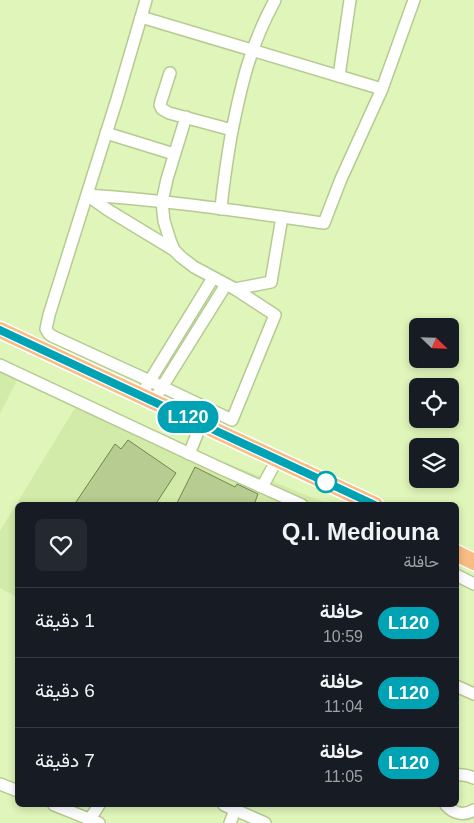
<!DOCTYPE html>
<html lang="ar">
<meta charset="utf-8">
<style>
body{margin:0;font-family:Arial,Vazirmatn,sans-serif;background:#242831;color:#f1f3f6;direction:rtl;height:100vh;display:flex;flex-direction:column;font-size:19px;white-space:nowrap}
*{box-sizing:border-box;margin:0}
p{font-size:16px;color:#9ea1a6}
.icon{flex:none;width:28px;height:28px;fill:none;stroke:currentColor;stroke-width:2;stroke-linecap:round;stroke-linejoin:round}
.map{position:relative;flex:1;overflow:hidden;direction:ltr}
.side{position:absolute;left:15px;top:502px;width:444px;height:305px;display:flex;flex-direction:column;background:#171b24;border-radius:8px;box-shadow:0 2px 8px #0003;direction:rtl}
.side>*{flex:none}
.badge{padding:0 10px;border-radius:16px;font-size:18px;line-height:32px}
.needle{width:32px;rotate:113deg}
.tools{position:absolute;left:409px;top:318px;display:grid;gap:10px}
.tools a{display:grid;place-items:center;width:50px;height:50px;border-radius:8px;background:#171b24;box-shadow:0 2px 8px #0003;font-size:25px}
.map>.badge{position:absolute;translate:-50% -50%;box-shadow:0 0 0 2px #fff}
.round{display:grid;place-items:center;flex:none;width:52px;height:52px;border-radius:8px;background:#242831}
.summary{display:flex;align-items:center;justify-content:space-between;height:85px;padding:0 20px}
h1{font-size:24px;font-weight:600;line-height:38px}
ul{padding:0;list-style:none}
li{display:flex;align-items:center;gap:15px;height:70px;padding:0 20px;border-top:1px solid #363941}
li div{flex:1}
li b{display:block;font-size:19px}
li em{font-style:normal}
li .badge{min-width:55px;font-weight:700;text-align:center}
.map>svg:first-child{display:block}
.built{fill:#d2eba8}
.building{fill:#b6cc91;stroke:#72854e}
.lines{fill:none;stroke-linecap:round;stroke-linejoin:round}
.minor-casing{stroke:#b5cb91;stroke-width:14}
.highway-casing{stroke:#fff;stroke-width:19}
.minor{stroke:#fff;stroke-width:11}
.highway{stroke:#f9bc83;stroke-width:16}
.line-casing{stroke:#fff;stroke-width:11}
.line{stroke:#00a3b4;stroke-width:8}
.stop-dot{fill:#fff;stroke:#00a3b4;stroke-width:2.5}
</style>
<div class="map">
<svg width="474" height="823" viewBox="0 0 474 823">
<rect width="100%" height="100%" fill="#dff5b9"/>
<!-- built -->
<g class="built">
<path d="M0 372 17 380 0 414Z"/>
<path d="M78 403 331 505H18L17 597 0 588V531Z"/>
</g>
<!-- building -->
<g class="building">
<path d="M128 440 176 473 155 505H74L115 444 121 449Z"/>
<path d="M195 467 235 487 237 484 258 494 254 505H176Z"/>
</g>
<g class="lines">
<!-- minor casing -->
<g class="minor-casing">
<g id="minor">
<path d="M146 0 117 99 49 315 46 329 49 334 54 337 150 381 232 420 275 315 235 289 194 267 181 257 174 250 170 240 164 221 162 202 167 179 186 117"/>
<path d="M141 17 382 89"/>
<path d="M170 73 161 101 160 105 162 109 169 113 232 130"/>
<path d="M339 76 350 0"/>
<path d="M106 133 174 154"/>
<path d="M221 209C223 184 227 160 231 136 241 85 250 46 275 0"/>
<path d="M174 250 108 210 87 195C166 200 245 212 324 223L341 179 382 89 414 0"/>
<path d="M235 289 271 282 282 217"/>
<path d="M0 365 222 469 302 505"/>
<path d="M146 387 213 278"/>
<path d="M154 401 162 387 222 291 224 287V284"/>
<path d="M189 454 198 432"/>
<path d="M262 487 273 467"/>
<path d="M456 575 474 584"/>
<path d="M456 686 474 694"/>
<path d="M456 775C463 774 468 775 474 778"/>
<path d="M0 784 18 791"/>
<path d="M54 805 99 823"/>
<path d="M224 805 265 823"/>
<path d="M446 805C454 814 464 816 474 810"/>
<path d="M90 819 99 805"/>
<path d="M230 823 235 810"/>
</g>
</g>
<!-- highway casing -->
<g class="highway-casing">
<g id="highway">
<path d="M0 330 375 505"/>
<path d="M456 553 474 562"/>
</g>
</g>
<!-- minor -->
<use href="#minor" class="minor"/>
<!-- highway -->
<use href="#highway" class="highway"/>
</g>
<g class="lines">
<!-- line casing -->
<g class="line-casing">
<path id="line" d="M0 330 375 505"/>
</g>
<!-- line -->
<use href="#line" class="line"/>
</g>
<!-- markers -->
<circle class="stop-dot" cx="326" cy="482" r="10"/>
</svg>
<div class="tools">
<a><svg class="needle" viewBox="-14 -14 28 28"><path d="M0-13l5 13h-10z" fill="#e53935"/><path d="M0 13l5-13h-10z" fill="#9ea1a6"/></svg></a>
<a><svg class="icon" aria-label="locate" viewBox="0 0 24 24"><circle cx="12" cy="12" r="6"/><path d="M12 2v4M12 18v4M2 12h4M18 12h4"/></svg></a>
<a><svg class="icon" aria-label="layers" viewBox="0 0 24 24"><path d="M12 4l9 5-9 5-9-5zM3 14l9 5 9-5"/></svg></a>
</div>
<b class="badge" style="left:188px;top:417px;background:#00a3b4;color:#fff">L120</b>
<section class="side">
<div class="summary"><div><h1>Q.I. Mediouna</h1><p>حافلة</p></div><a class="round"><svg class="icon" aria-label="heart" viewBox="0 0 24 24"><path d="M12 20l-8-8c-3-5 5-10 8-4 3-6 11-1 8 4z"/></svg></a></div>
<ul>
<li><span class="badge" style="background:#00a3b4;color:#fff">L120</span><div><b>حافلة</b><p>10:59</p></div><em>1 دقيقة</em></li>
<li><span class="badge" style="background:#00a3b4;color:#fff">L120</span><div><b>حافلة</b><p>11:04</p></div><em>6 دقيقة</em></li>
<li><span class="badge" style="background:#00a3b4;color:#fff">L120</span><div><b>حافلة</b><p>11:05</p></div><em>7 دقيقة</em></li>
</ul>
</section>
</div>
